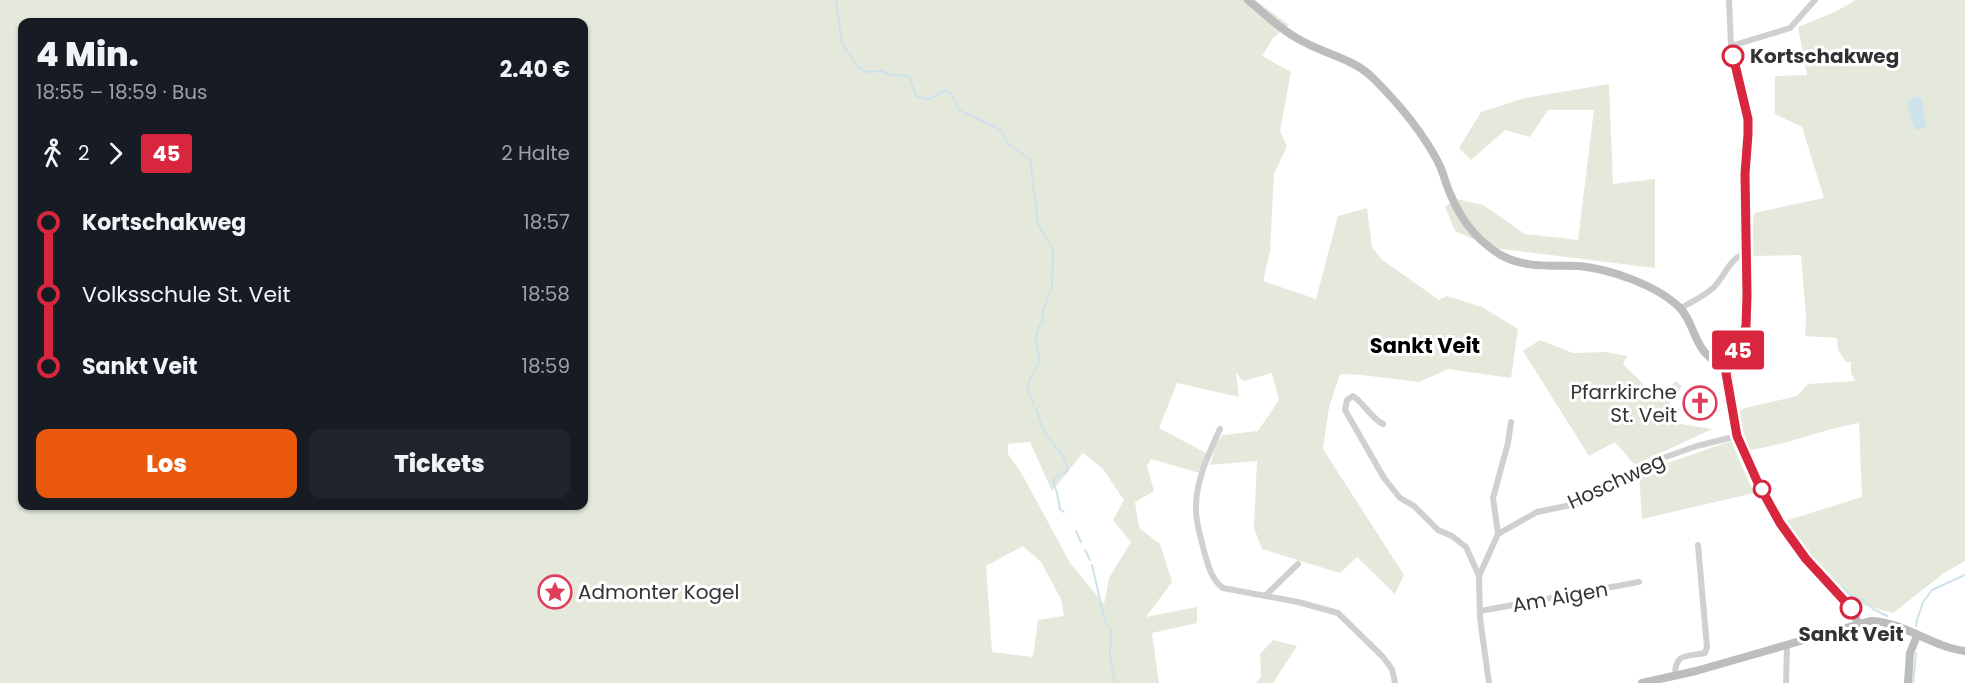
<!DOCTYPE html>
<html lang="de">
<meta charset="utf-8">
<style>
body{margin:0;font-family:Poppins,sans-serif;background:#20242c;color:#f1f3f6;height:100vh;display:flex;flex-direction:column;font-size:22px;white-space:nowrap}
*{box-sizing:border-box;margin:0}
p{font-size:20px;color:#9ea1a6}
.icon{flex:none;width:33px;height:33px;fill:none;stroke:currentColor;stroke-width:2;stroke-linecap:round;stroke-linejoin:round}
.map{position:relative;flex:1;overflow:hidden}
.details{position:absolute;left:18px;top:18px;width:570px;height:492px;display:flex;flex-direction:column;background:#171b24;border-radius:12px;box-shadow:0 2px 4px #0004}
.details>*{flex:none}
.badge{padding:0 12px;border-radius:4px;font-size:21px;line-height:39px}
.map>.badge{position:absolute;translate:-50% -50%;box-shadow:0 0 0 3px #fff}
.legs{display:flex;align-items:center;gap:9px;height:66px;padding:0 18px;font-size:20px}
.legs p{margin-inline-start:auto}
.headline{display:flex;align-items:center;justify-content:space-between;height:102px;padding:0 18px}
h1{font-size:33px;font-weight:800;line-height:45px}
.button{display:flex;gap:12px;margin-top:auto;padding:12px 18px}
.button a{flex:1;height:69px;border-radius:12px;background:#ea580c;color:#fff;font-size:24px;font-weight:800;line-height:69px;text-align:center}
.button a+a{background:#20242c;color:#f1f3f6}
ul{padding:0 18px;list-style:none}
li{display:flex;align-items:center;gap:21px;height:72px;font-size:22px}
li i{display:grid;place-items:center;width:9px;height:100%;margin:0 8px;background:currentColor}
li i::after{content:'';width:15px;height:15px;margin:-8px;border:4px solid;border-radius:50%;background:#171b24}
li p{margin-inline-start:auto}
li:first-child i{background:linear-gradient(#0000 50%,currentColor 0)}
li:last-child i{background:linear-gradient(currentColor 50%,#0000 0)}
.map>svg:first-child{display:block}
.green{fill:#e4e9dc;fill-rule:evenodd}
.water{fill:#cde2eb}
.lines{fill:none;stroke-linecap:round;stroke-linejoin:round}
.stream{stroke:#cde2eb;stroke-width:2}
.street{stroke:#d0d0d0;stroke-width:6}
.secondary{stroke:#bdbdbd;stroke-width:8}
.line-1-casing{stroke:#fff;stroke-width:14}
.line-1{stroke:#d7263d;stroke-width:9}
.stop-1-dot{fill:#fff;stroke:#d7263d;stroke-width:3}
.labels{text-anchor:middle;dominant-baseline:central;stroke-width:6;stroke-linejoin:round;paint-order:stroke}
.stop-label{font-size:20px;font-weight:bold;fill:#333;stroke:#fff;text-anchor:start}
.poi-label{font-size:20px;fill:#333;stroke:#fff;text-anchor:end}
.street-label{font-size:20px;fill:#333;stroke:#fff}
.neighbourhood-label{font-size:21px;font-weight:bold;fill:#000;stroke:#fff}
</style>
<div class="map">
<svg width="1965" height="683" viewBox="0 0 1965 683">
<rect width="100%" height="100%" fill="#fff"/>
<!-- green -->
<g class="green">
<path d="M0 0H1255L1289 25 1273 38 1262 56 1291 72 1280 131 1287 146 1274 174 1270 251 1263 281 1316 299 1338 216 1367 208 1372 247 1381 259 1439 300 1447 296 1482 307 1518 329 1511 378 1448 369 1419 382 1362 375 1340 374 1329 407 1323 449 1404 575 1395 594 1357 557 1340 573 1262 549 1254 528 1257 461 1210 465 1216 443 1223 435 1258 431 1279 400 1272 373 1243 381 1236 373 1239 397 1177 383 1159 428 1206 453 1200 473 1151 459 1147 466 1154 491 1135 502 1139 528 1160 544 1172 582 1146 617 1197 607V623L1152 633 1159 683H0ZM22 22H584V506H22ZM1030 442 1052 491 1083 453 1103 469 1124 500 1113 520 1131 542 1109 578 1104 604 1070 563 1022 474 1008 454V444ZM1023 546 1041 562 1061 599 1064 616 1038 620 1033 657 992 652 986 566Z"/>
<path d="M1856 0H1965V561L1944 573 1893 613 1852 602 1804 549 1785 521 1862 497 1859 423C1822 429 1787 445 1750 450L1744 434 1739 412 1745 408 1797 396 1808 384 1855 381 1851 373V362H1846L1838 350 1837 338 1805 336 1806 317 1801 255 1750 256 1754 213 1824 198 1802 127 1775 114V76L1807 75 1798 27 1835 12Z"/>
<path d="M1609 84 1613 184 1655 179V268L1494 248 1455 231 1445 207 1457 199 1483 205 1525 234 1578 240 1594 110H1548L1530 137 1505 130 1471 160 1459 148 1481 112 1525 98Z"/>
<path d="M1540 340 1573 353 1606 352 1627 356 1623 364 1658 399 1676 381 1682 386 1668 406 1674 423 1712 429 1637 464 1633 463 1615 442 1589 456 1523 351Z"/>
<path d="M1731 441 1754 493 1642 519 1639 473Z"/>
<path d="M1273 640 1297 646 1273 683H1256L1261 677 1260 654Z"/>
</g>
<!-- water -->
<path class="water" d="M1917 97 1922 99 1926 127 1917 130 1914 128 1907 103 1908 100Z"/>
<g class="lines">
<!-- stream -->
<g class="stream">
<path d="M836 0 842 44 859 68 867 72 882 71 891 75 909 76 916 96 929 99 946 90 952 95 959 110 1001 130 1009 145 1030 159 1038 224 1053 250 1052 287 1043 310V321C1032 334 1037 346 1040 362 1029 379 1023 385 1034 404"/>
<path d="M1036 409C1039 417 1042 429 1047 436 1055 448 1066 455 1068 470L1064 474 1058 475 1053 482 1057 493 1060 509 1064 512"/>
<path d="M1076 531 1081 542"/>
<path d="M1085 550 1090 560"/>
<path d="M1092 565 1105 621 1111 630 1110 654 1115 683"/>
<path d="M1843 587 1850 595 1864 600 1873 609 1887 616"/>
<path d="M1916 626 1917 620 1923 602 1932 590 1965 575"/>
<path d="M1913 683 1916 653"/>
</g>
<!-- street -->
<g class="street">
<path d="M1731 46 1790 28 1815 0"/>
<path d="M1681 308C1692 302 1704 296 1713 288 1725 277 1729 258 1746 253"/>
<path d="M1726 373 1735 357 1746 326 1747 295 1745 174 1748 134V119L1731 46 1729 0"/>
<path d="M1383 424C1370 417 1364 403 1353 396L1347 400 1345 410 1384 478 1400 498 1414 506 1438 530 1452 536 1466 547 1479 576"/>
<path d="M1220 429C1209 453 1195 482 1196 510 1196 524 1201 537 1204 551 1208 565 1211 579 1223 588L1298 602 1338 613 1383 657 1392 669 1395 683"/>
<path d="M1498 534 1493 498 1508 443 1511 422"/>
<path d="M1265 596 1298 564"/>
<path d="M1480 611 1639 582"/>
<path d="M1675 676C1675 653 1685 657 1705 653L1707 647 1698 545"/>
<path d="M1489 683 1480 618 1479 576 1498 534 1537 512 1576 504 1608 489 1640 468 1657 460 1697 446 1737 436"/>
<path d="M1786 683 1787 646"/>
</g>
<!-- secondary -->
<g class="secondary">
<path d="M1248 0C1265 14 1282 31 1302 41 1325 54 1355 59 1374 79 1398 103 1422 131 1438 162 1443 171 1445 182 1449 191 1460 218 1474 238 1499 254 1524 269 1552 265 1579 266 1610 269 1656 285 1679 307 1691 318 1693 337 1703 350 1710 360 1723 365 1727 377"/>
<path d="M1728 381 1739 442 1758 483 1792 540 1816 571 1844 600 1852 610 1858 623"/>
<path d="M1642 683 1696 671 1870 621C1902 621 1932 647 1965 651"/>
<path d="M1908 683 1910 653 1917 636"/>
</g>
</g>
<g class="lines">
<!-- line-1 casing -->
<g class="line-1-casing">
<path id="line-1" d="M1733 56 1748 119V134L1745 174 1747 295 1746 326 1735 357 1726 373 1737 436 1758 483 1780 523 1806 559 1851 608"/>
</g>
<!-- line-1 -->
<use href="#line-1" class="line-1"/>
</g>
<!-- icons -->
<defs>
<g id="church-ring" transform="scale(1.725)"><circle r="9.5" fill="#fff" stroke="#e03f5b" stroke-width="1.5"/><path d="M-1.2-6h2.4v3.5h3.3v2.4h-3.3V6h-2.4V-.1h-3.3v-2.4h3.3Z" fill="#e03f5b"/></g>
<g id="sight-ring" transform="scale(1.725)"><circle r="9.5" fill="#fff" stroke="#e03f5b" stroke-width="1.5"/><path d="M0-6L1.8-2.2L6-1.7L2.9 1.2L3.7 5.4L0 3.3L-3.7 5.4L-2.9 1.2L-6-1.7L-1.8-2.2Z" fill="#e03f5b"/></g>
</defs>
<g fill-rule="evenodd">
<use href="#church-ring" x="1700" y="403"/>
<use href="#sight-ring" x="555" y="592"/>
</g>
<!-- markers -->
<g class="stop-1-dot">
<circle cx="1733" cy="56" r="10"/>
<circle cx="1762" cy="489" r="8"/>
<circle cx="1851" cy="608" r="10"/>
</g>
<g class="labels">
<!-- stop labels -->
<g class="stop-label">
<text x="1750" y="56">Kortschakweg</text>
<text x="1851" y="634" text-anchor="middle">Sankt Veit</text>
</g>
<!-- poi labels -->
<g class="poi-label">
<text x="1677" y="392">Pfarrkirche<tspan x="1677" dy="23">St. Veit</tspan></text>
<text x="578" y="592" text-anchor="start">Admonter Kogel</text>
</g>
<!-- street labels -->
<g class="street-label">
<text transform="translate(1616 481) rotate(-25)">Hoschweg</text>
<text transform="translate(1560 597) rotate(-10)">Am Aigen</text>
</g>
<!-- neighbourhood labels -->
<g class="neighbourhood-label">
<text x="1425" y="345">Sankt Veit</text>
</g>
</g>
</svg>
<b class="badge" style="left:1738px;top:350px;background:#d7263d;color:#fff">45</b>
<section class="details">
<div class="headline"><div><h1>4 Min.</h1><p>18:55 – 18:59 · Bus</p></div><b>2.40 €</b></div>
<div class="legs"><svg class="icon" aria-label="walk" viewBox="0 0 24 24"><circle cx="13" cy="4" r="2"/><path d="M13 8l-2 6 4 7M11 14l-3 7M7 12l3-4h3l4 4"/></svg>2<svg class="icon" aria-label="forward" viewBox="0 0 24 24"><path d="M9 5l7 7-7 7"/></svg><b class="badge" style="background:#d7263d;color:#fff">45</b><p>2 Halte</p></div>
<ul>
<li><i style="color:#d7263d"></i><b>Kortschakweg</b><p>18:57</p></li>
<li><i style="color:#d7263d"></i><span>Volksschule St. Veit</span><p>18:58</p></li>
<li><i style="color:#d7263d"></i><b>Sankt Veit</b><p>18:59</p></li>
</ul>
<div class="button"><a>Los</a><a>Tickets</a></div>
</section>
</div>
